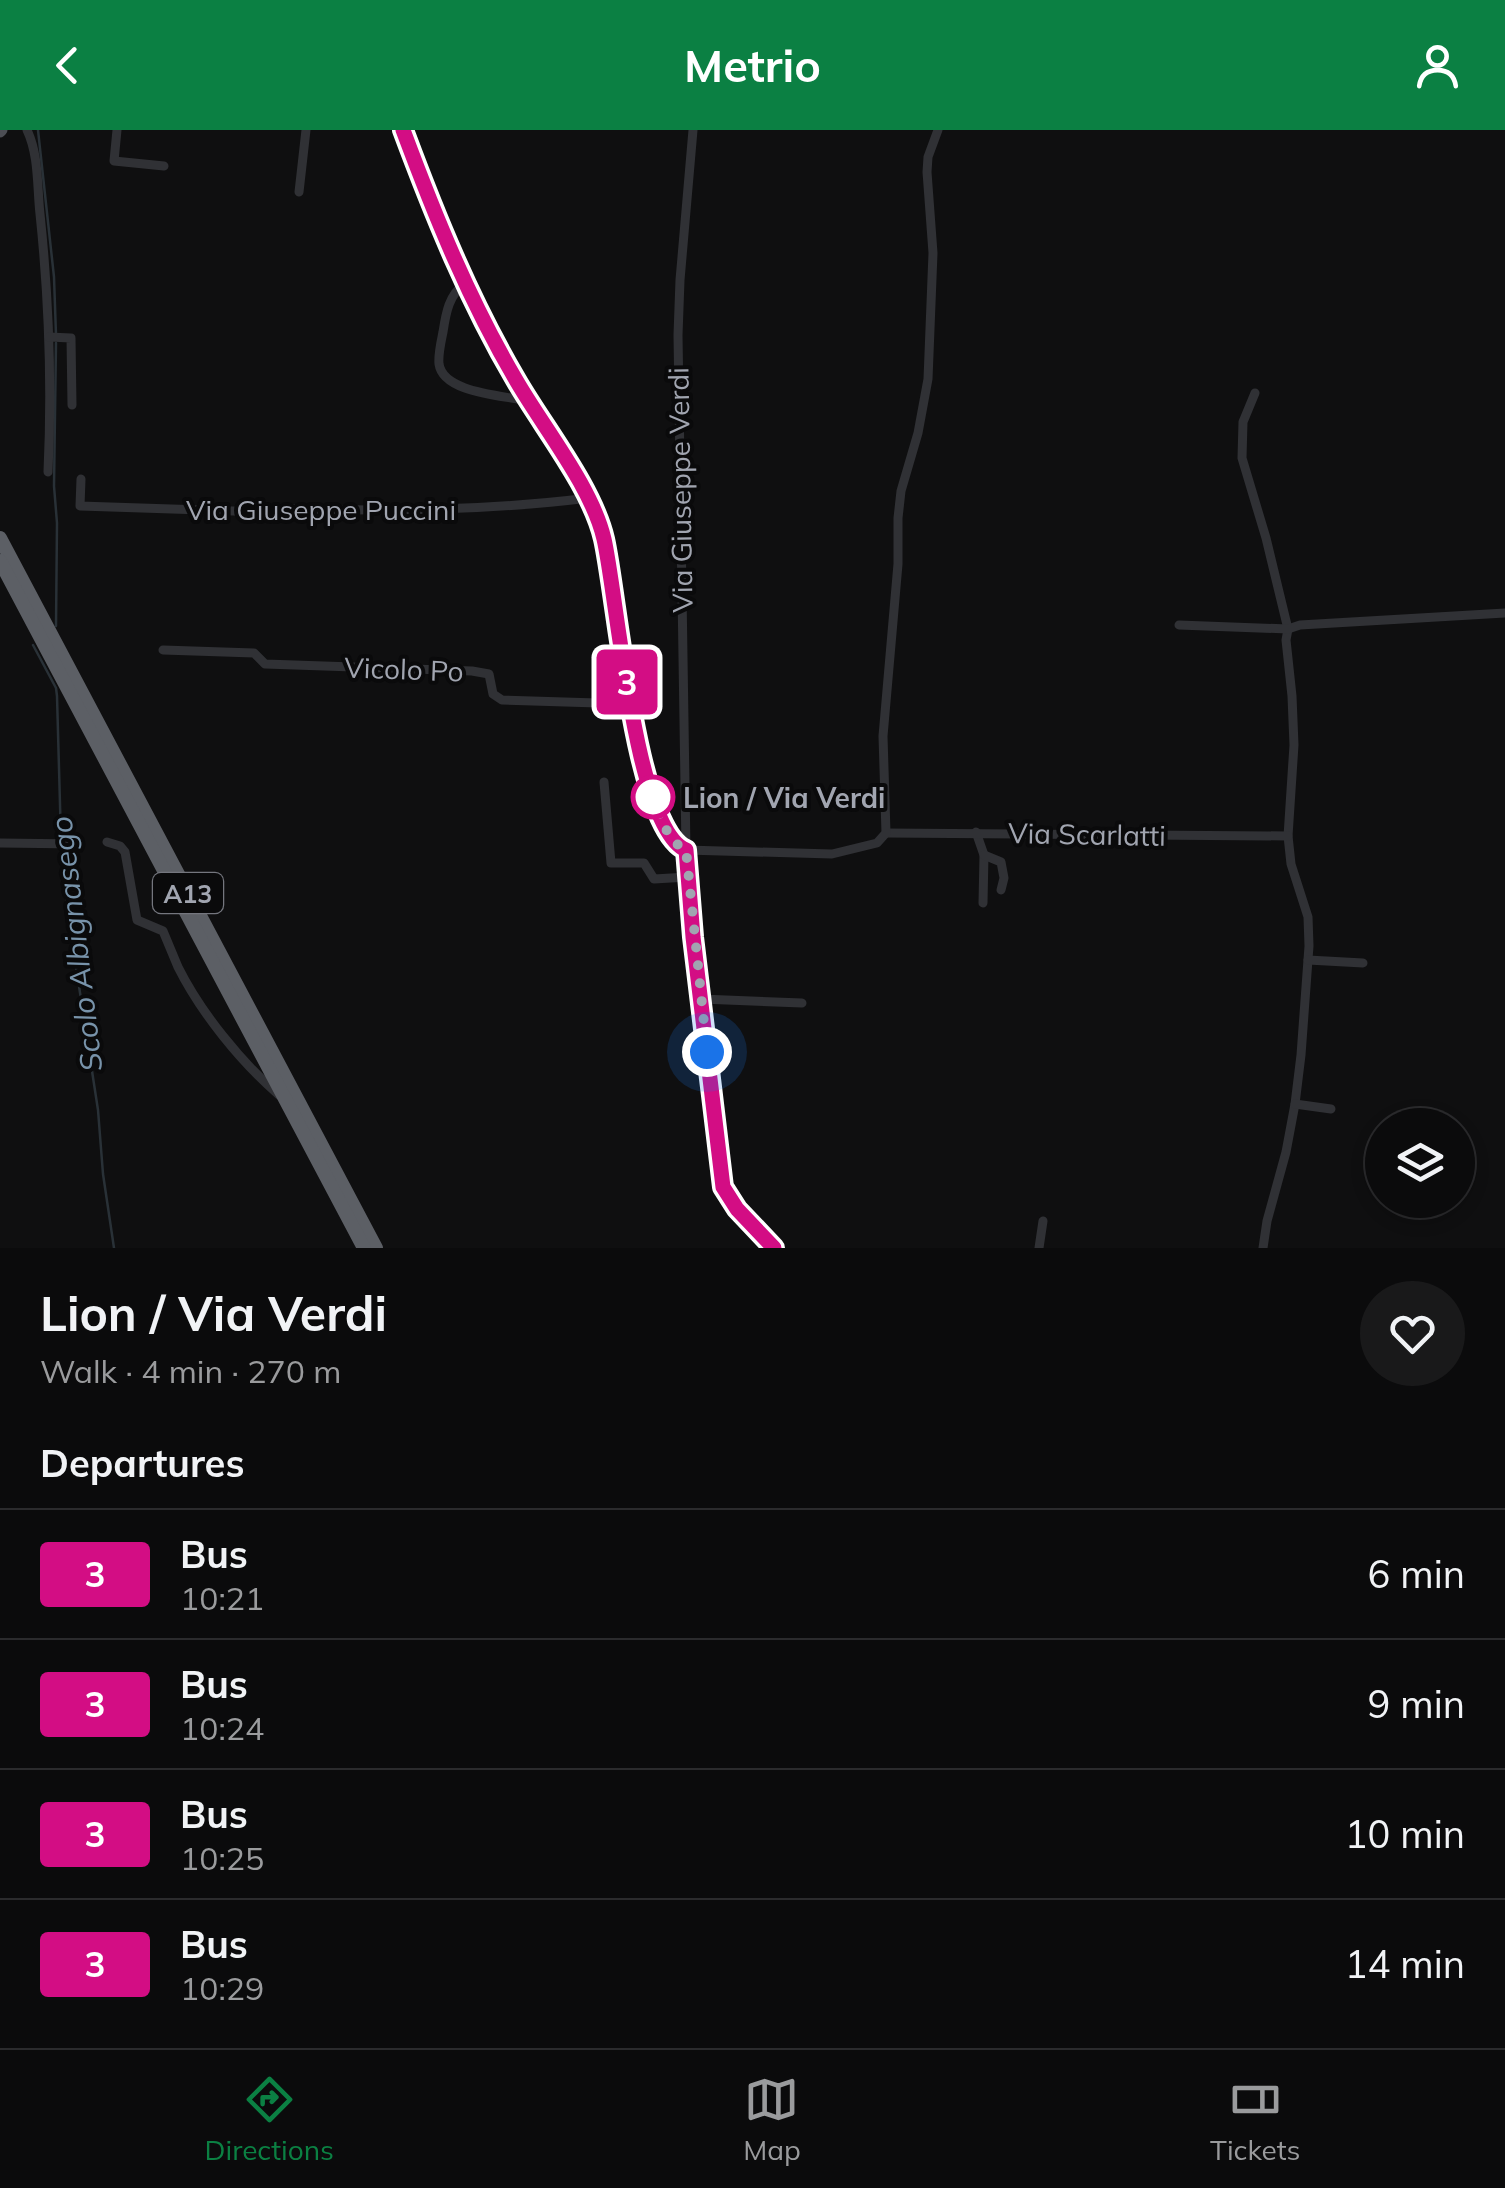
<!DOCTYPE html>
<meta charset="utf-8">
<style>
body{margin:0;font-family:Mulish,sans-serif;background:#19191a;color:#f1f3f6;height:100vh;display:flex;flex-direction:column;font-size:38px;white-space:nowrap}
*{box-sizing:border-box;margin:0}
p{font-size:32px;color:#9a9b9d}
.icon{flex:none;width:55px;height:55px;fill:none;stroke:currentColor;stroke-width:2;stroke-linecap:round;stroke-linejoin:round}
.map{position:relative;height:1118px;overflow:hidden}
.drawer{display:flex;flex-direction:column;background:#0b0b0c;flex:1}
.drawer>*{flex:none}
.badge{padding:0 20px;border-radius:8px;font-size:35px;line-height:65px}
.fabs{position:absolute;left:1365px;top:978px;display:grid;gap:20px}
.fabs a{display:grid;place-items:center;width:110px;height:110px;border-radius:50%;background:#0b0b0c;box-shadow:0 5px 15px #0003,0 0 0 2px #2b2b2d;font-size:50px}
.you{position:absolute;width:50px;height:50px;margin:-25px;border:8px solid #fff;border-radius:50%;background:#1a73e8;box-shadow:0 0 0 15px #1a73e833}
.map>.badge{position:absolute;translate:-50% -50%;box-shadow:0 0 0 5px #fff}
h2{padding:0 40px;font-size:38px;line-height:90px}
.round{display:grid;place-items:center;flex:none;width:105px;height:105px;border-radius:52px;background:#19191a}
.headline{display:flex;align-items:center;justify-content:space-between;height:170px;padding:0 40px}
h1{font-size:48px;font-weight:700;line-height:75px}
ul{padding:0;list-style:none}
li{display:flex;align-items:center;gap:30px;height:130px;padding:0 40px;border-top:2px solid #2b2b2d}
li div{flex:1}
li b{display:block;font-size:38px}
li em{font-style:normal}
li .badge{min-width:110px;font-weight:700;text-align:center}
header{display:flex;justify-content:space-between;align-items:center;height:130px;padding:0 40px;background:#0b8043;color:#fff;font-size:45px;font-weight:700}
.dock{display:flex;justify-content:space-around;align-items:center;height:140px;border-top:2px solid #2b2b2d;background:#0b0b0c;font-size:28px;color:#9a9b9d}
.dock a{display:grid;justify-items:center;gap:5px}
.dock .active{color:#0b8043}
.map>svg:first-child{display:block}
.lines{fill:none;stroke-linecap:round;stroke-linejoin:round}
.stream{stroke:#293137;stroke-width:2.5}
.minor{stroke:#303135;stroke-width:9}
.major{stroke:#4c4e54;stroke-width:11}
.highway{stroke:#5c5f65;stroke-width:14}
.line-casing{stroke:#fff;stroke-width:22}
.line{stroke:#d30d84;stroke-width:15}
.walk{stroke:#a1a5b0;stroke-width:10;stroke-dasharray:0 18}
.stop-dot{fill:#fff;stroke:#d30d84;stroke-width:5}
.labels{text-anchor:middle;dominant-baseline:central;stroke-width:8;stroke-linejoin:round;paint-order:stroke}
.shield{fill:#0a0a0b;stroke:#74767e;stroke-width:2.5}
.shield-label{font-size:25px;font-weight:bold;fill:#a1a5b0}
.street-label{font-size:28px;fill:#a1a5b0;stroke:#0a0a0b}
.stop-label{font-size:28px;font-weight:bold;fill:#a1a5b0;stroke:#0a0a0b;text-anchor:start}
.water-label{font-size:30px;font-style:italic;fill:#7893aa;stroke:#0a0a0b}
</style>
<header><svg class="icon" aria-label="back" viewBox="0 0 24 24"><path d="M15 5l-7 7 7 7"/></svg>Metrio<svg class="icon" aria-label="person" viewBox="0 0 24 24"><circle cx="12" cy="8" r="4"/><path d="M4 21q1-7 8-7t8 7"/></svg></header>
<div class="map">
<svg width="1505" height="1118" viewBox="0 0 1505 1118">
<rect width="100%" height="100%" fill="#0f0f10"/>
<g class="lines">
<!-- stream -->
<g class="stream">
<path d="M38 0 54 147 56 205"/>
<path d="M56 213 54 356 57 393 56 496"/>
<path d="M33 515 56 558 57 566 61 710"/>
<path d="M61 718 69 791 98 980 103 1044 114 1118"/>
</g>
<!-- minor -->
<g class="minor">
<path d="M27 0C39 25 37 57 40 84 49 170 52 256 48 342"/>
<path d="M117 0 114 31 164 36"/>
<path d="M403 0 437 89 484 191 516 249 598 386 606 418 630 574 643 634 654 670 672 709 677 716 686 720"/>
<path d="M693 0 680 150 678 205 686 720 693 807 719 1041C727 1074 752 1094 774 1118"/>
<path d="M299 62 306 0"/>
<path d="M465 153C449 165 446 182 443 202 441 212 438 224 439 234 443 262 499 265 522 270L527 269"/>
<path d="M49 207 71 208 72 275"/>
<path d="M1255 263 1243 292 1242 328 1266 408 1288 499 1286 510 1292 566 1294 615 1288 706 1291 734 1308 787 1309 816 1301 925 1295 974 1286 1022 1267 1091 1263 1118"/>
<path d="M81 349 80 376 260 382 274 378C379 382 484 381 589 368"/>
<path d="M1179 495 1288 499 1300 495 1505 483"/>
<path d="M163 520 254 523 265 534 472 541 489 544 493 564 502 570 630 574"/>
<path d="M604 652 611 733H644L654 749 688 747"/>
<path d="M976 702 984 725 983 773"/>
<path d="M886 703 1288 706"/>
<path d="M107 712 120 716 125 722 137 790 163 801C168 813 173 825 178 837 201 883 241 932 279 965"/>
<path d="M0 713 80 714"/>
<path d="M686 720 832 724 877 713 886 703 883 606 898 434V388L901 361 918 303 928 249 933 123 927 42 928 27 938 0"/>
<path d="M984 725 1001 732 1004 748 1001 760"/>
<path d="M1308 830 1363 833"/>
<path d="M701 869 802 873"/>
<path d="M1295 974 1331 979"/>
<path d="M1039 1118 1043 1091"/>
</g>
<!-- major -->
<path class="major" d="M0 2 2 0"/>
<!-- highway -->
<g class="highway">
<path d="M0 408 376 1118"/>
<path d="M0 431 364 1118"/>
</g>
</g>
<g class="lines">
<!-- line casing -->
<g class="line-casing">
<path id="line" d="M403 0C435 86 469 170 516 250 543 297 592 357 604 409 617 465 635 699 686 720L693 807 723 1057 737 1079 774 1118"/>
</g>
<!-- line -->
<use href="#line" class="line"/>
<!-- walk -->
<path class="walk" d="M653 667C660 686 667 711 686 720L707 922"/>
</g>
<!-- markers -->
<circle class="stop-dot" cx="653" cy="667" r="20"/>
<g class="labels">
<!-- shield labels -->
<rect class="shield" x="153" y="743" width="70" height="40" rx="8"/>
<g class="shield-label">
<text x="188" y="763">A13</text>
</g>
<!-- street labels -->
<g class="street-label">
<text transform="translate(680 360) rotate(-91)">Via Giuseppe Verdi</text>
<text x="321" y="379">Via Giuseppe Puccini</text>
<text transform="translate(404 539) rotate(2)">Vicolo Po</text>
<text transform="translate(1087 704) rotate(1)">Via Scarlatti</text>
</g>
<!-- stop labels -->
<g class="stop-label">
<text x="683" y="667">Lion / Via Verdi</text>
</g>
<!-- water labels -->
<g class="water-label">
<text transform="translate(76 814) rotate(-97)">Scolo Albignasego</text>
</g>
</g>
</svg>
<div class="fabs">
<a><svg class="icon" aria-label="layers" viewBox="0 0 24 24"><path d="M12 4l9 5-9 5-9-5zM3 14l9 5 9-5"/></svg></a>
</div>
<div class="you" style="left:707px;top:922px"></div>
<b class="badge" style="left:627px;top:552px;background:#d30d84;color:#fff">3</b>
</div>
<section class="drawer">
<div class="headline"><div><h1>Lion / Via Verdi</h1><p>Walk · 4 min · 270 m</p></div><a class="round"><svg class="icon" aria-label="heart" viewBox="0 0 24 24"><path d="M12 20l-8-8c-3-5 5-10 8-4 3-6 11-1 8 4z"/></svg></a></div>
<h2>Departures</h2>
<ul>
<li><span class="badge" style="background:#d30d84;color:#fff">3</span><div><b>Bus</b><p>10:21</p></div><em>6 min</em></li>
<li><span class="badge" style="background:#d30d84;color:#fff">3</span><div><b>Bus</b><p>10:24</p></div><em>9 min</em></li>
<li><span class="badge" style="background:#d30d84;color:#fff">3</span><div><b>Bus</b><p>10:25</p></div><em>10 min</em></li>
<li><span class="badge" style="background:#d30d84;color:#fff">3</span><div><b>Bus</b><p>10:29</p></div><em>14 min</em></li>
</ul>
</section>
<nav class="dock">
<a class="active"><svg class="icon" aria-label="directions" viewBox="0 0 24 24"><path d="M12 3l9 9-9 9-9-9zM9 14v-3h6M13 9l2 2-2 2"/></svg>Directions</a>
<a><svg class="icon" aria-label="map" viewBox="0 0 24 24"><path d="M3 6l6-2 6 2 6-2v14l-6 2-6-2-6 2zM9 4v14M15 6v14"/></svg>Map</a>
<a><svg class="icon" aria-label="tickets" viewBox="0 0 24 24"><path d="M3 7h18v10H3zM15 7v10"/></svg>Tickets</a>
</nav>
